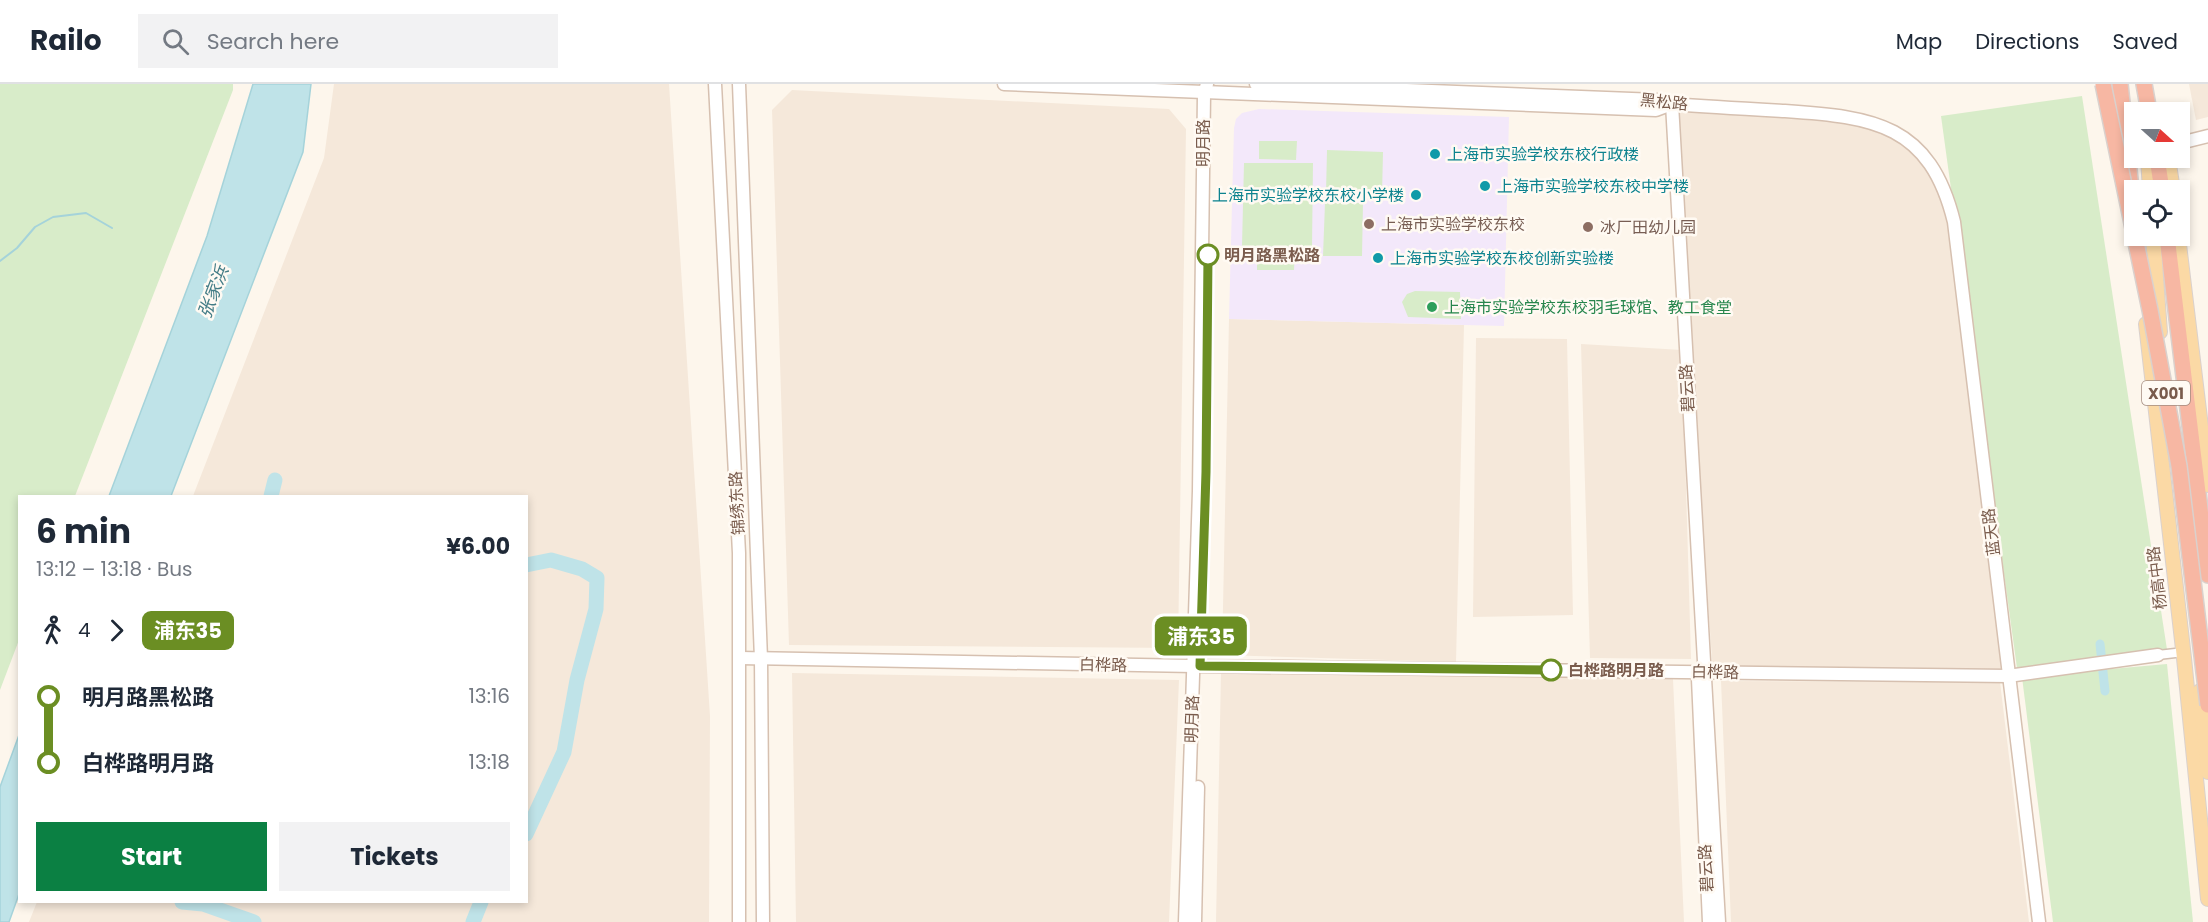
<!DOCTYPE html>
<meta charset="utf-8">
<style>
body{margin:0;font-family:Poppins,"Noto Sans SC",sans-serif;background:#f2f2f3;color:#1f2937;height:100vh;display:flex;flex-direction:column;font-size:22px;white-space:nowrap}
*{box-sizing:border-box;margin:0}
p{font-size:20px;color:#747a83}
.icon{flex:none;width:33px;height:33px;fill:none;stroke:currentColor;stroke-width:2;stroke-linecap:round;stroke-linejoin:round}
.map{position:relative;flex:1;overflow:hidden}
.panel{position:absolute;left:18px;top:411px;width:510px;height:408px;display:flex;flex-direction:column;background:#fff;border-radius:0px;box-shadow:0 3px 9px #0003}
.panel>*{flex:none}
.badge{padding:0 12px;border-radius:9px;font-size:21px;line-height:39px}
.needle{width:39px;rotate:111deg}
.buttons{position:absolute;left:2124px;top:18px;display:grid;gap:12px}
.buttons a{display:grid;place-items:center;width:66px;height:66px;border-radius:0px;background:#fff;box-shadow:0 3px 9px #0003;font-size:30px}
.map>.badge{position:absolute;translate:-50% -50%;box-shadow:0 0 0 3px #fff}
.legs{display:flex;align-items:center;gap:9px;height:66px;padding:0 18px;font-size:20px}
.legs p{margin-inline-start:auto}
.overview{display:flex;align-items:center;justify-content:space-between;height:102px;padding:0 18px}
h1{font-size:33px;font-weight:700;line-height:45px}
.button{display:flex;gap:12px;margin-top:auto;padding:12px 18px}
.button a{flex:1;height:69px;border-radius:0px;background:#0b8043;color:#fff;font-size:24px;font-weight:700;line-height:69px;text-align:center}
.button a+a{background:#f2f2f3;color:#1f2937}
ul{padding:0 18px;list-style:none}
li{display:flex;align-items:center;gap:21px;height:66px;font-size:22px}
li i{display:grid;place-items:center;width:9px;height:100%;margin:0 8px;background:currentColor}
li i::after{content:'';width:15px;height:15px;margin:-8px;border:4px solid;border-radius:50%;background:#fff}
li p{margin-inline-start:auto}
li:first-child i{background:linear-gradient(#0000 50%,currentColor 0)}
li:last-child i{background:linear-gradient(currentColor 50%,#0000 0)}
header{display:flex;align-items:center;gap:36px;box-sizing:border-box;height:84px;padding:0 30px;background:#fff;border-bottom:2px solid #e0e1e3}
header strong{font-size:28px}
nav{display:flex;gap:33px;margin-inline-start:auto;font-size:21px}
.search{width:420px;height:54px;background:#f2f2f3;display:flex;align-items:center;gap:15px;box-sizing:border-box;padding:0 21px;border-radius:0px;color:#747a83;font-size:22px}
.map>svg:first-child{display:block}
.residential{fill:#f5e8da}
.education{fill:#f3e8fa}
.green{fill:#d8ecc9}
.water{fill:#bfe3e8;stroke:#a5d3da;stroke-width:1.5}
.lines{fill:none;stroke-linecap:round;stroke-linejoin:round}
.stream{stroke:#a5d3da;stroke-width:2}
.canal{stroke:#bfe3e8;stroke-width:9}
.river{stroke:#bfe3e8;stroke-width:15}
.street-casing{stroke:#d1beb0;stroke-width:11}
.secondary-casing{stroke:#d6c0b0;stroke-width:15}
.primary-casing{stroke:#dad1cd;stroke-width:16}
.highway-casing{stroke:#dad1cd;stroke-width:18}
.street{stroke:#fff;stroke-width:8}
.secondary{stroke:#fff;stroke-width:12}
.primary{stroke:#fbd9a5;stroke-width:14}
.highway{stroke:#f7b7a3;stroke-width:15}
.highway-bridge-casing{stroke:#dad1cd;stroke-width:18;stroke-linecap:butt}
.highway-bridge{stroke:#f7b7a3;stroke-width:15}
.line-1-casing{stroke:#fff;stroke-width:14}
.line-1{stroke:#6b8e23;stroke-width:9}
.culture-dot{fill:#0f9aa8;stroke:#fffaf3;stroke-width:2}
.education-dot{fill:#8d6e63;stroke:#fffaf3;stroke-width:2}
.stop-1-dot{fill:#fff;stroke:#6b8e23;stroke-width:3}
.leisure-dot{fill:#2e9e5b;stroke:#fffaf3;stroke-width:2}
.labels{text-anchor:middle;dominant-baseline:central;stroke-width:5;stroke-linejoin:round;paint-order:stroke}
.shield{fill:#fffaf3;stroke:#a28b7f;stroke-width:1.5}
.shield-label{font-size:15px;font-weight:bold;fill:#7a5c4d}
.street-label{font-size:16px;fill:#7a5c4d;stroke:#fffaf3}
.culture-label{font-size:16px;fill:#0d838f;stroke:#fffaf3;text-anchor:start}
.education-label{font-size:16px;fill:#785e54;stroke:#fffaf3;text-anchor:start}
.stop-label{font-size:16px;font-weight:bold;fill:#7a5c4d;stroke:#fffaf3;text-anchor:start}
.leisure-label{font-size:16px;fill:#27864d;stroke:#fffaf3;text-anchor:start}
.water-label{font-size:18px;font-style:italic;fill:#437c86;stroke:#fffaf3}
</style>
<header>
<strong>Railo</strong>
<div class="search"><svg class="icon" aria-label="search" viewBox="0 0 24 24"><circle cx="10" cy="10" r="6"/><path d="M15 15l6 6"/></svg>Search here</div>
<nav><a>Map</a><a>Directions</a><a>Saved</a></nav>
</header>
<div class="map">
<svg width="2208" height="838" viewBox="0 0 2208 838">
<rect width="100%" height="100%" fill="#fdf6ec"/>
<!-- residential -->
<g class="residential">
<path d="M334 0H669L710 632 709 838H29L37 818H526V412H193L324 74Z"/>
<path d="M2189 0H2208V33L2196 36Z"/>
<path d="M792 6 1169 25 1186 45 1178 564 789 561 772 26Z"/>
<path d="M1672 20 1846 31 1899 51 1948 113 2008 592 1713 588Z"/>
<path d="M1229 235 1464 241 1456 578 1222 571Z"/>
<path d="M1476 254 1567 255 1573 531 1473 533Z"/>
<path d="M1581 260 1682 266 1691 575 1590 574Z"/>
<path d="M792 589 1179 596 1169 838H796Z"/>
<path d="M1221 589 1673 595 1684 838H1216Z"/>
<path d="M1721 597 2000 598 2029 838H1731Z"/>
</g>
<!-- education -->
<path class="education" d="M1259 25 1509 33 1504 242 1229 235 1234 44 1236 35 1242 29Z"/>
<!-- green -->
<g class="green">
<path d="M0 0H233V6L75 412H20L19 556 0 606Z"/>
<path d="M2082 12 2168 572 2017 584 1941 32Z"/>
<path d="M1259 57H1297L1296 76 1259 75Z"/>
<path d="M1327 66 1383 68 1382 111 1326 109Z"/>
<path d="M1244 79H1313L1312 163 1242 162Z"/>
<path d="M1325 119H1363L1362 172H1323Z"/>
<path d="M1257 167H1295L1294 186H1257Z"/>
<path d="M1415 207 1460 208 1461 235 1408 233 1402 218 1407 210Z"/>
<path d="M2167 580 2193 838H2053L2022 593Z"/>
</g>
<!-- water -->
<g class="water">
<path d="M253 0H311L303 68 171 412H109L207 152Z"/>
<path d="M19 651V810L9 838H0V703Z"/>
</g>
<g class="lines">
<!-- stream -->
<path class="stream" d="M0 177 17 164 35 143 53 133 86 129 112 144"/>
<!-- canal -->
<path class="canal" d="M2100 560 2105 607"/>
<!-- river -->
<g class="river">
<path d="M271 412 275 396"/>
<path d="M526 481 551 476 582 485 597 494 596 525 577 596 564 668 526 750"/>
<path d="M182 818 203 820 254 838"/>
<path d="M473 838 481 818"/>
</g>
<!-- street casing -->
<g class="street-casing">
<path id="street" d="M2158 571 2184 568"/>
</g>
<!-- secondary casing -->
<g class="secondary-casing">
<g id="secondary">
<path d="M715 0 739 469V838"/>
<path d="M739 0 761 575 763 838"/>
<path d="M1004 0 1656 26 1672 20"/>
<path d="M1256 0 1657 16 1672 20C1710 23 1748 25 1785 27 1874 33 1930 40 1954 138L2039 838"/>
<path d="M1672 20 1719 838"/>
<path d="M2180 59 2208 52"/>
<path d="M741 574 1194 582"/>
<path d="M1200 582 2008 592 2158 571"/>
<path d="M1703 588 1698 595 1709 838"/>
<path d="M1185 838 1199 407 1204 10 1207 0"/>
<path d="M1195 838 1198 703"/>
</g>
</g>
<!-- primary casing -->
<g class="primary-casing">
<g id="primary">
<path d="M2148 74 2150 106"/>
<path d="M2168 74 2173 106"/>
<path d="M2153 152 2160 248"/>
<path d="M2178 152 2208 401"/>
<path d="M2146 240 2184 574 2208 815"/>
<path d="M2200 607 2208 688"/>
</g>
</g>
<!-- highway casing -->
<g class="highway-casing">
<g id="highway">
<path d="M2120 0 2131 105"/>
<path d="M2144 0 2149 28"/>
<path d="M2157 74 2162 106"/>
<path d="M2167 152 2208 491"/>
</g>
</g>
<!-- street -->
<use href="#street" class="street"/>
<!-- secondary -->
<use href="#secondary" class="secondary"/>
<!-- primary -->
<use href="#primary" class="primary"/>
<!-- highway -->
<use href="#highway" class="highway"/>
<!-- highway-bridge casing -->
<g class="highway-bridge-casing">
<path id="highway-bridge" d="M2103 0 2150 226 2179 382 2208 621"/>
</g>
<!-- highway-bridge -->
<use href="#highway-bridge" class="highway-bridge"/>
</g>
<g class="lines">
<!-- line-1 casing -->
<g class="line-1-casing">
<path id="line-1" d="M1208 171 1206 388 1200 582 1551 586"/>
</g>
<!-- line-1 -->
<use href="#line-1" class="line-1"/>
</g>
<!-- markers -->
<g class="culture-dot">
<circle cx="1435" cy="70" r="6"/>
<circle cx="1485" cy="102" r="6"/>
<circle cx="1416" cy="111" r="6"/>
<circle cx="1378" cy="174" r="6"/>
</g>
<g class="education-dot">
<circle cx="1369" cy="140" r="6"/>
<circle cx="1588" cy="143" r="6"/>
</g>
<g class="stop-1-dot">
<circle cx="1208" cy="171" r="10"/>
<circle cx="1551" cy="586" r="10"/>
</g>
<circle class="leisure-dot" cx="1432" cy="223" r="6"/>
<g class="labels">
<!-- shield labels -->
<rect class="shield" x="2142" y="297" width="48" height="24" rx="4.5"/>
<g class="shield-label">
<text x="2166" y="309">X001</text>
</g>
<!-- street labels -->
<g class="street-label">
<text transform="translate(1664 18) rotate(6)">黑松路</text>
<text transform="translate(1203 59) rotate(-90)">明月路</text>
<text transform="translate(1687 304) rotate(-93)">碧云路</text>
<text transform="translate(737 419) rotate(-93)">锦绣东路</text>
<text transform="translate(1991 448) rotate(-97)">蓝天路</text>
<text transform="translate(2157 494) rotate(-97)">杨高中路</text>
<text transform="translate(1103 581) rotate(1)">白桦路</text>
<text transform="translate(1715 588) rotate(1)">白桦路</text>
<text transform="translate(1192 635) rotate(-88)">明月路</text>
<text transform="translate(1706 784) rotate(-93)">碧云路</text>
</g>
<!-- culture labels -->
<g class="culture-label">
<text x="1447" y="70">上海市实验学校东校行政楼</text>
<text x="1497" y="102">上海市实验学校东校中学楼</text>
<text x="1404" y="111" text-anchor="end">上海市实验学校东校小学楼</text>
<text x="1390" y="174">上海市实验学校东校创新实验楼</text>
</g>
<!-- education labels -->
<g class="education-label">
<text x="1381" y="140">上海市实验学校东校</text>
<text x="1600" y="143">冰厂田幼儿园</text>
</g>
<!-- stop labels -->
<g class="stop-label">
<text x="1224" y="171">明月路黑松路</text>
<text x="1568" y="586">白桦路明月路</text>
</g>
<!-- leisure labels -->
<g class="leisure-label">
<text x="1444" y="223">上海市实验学校东校羽毛球馆、教工食堂</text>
</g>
<!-- water labels -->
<g class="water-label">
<text transform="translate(213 208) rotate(-69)">张家浜</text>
</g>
</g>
</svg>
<div class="buttons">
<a><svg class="needle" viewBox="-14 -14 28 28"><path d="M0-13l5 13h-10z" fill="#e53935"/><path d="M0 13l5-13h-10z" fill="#747a83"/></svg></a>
<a><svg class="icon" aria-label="locate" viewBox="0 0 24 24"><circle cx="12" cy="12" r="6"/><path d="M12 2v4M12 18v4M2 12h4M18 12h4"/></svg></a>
</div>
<b class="badge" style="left:1201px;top:552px;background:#6b8e23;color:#fff">浦东35</b>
<section class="panel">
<div class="overview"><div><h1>6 min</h1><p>13:12 – 13:18 · Bus</p></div><b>¥6.00</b></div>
<div class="legs"><svg class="icon" aria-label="walk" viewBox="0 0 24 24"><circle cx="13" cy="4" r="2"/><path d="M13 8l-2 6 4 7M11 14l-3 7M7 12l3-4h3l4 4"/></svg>4<svg class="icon" aria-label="forward" viewBox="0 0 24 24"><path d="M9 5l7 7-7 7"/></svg><b class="badge" style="background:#6b8e23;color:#fff">浦东35</b></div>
<ul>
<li><i style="color:#6b8e23"></i><b>明月路黑松路</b><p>13:16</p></li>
<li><i style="color:#6b8e23"></i><b>白桦路明月路</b><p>13:18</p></li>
</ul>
<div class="button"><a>Start</a><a>Tickets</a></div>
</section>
</div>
